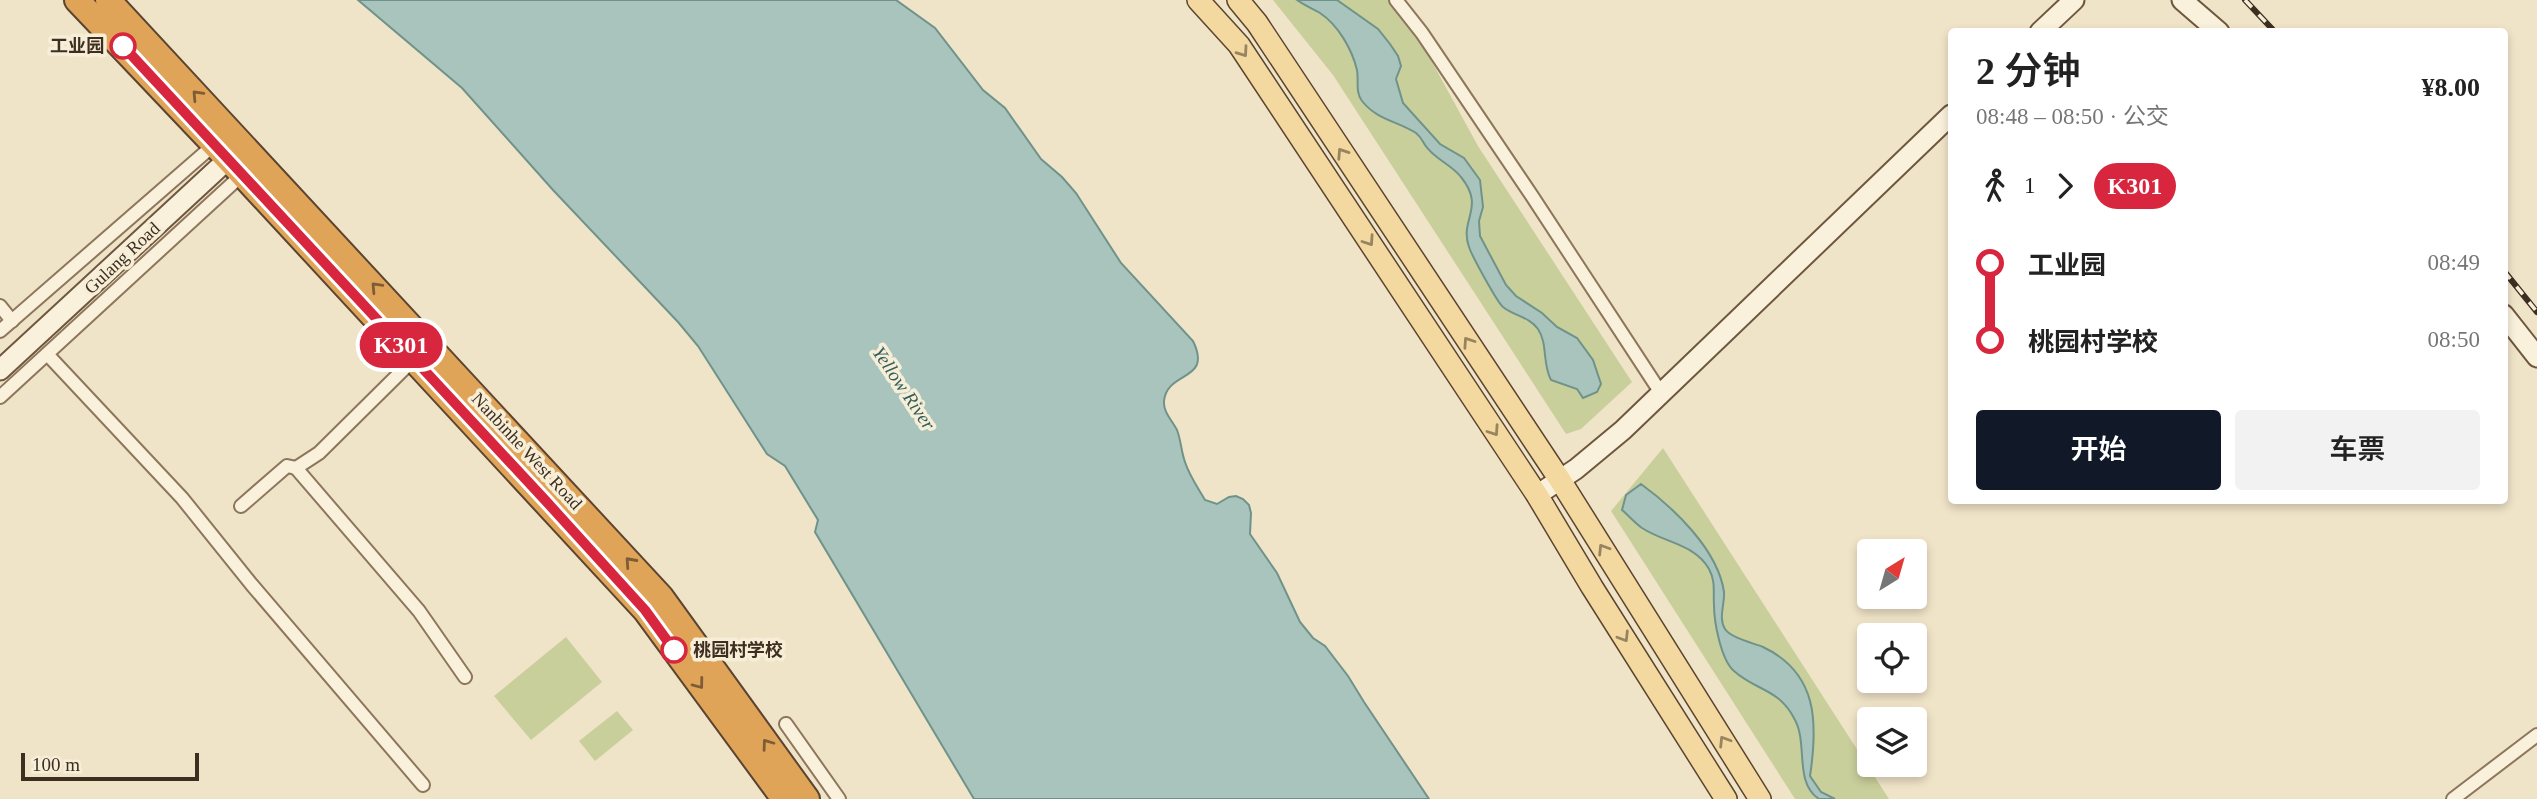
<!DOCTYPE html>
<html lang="zh">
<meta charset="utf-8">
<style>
body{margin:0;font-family:"Times New Roman","Noto Sans SC",serif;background:#f2f2f2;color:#222;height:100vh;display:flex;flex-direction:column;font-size:26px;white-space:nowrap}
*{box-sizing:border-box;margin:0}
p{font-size:23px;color:#767676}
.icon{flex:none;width:38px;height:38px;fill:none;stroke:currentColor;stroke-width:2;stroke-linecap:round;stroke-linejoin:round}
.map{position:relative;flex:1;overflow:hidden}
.drawer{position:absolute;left:1948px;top:28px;width:560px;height:476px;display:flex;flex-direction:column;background:#fff;border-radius:7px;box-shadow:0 4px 10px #0003}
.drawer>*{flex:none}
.badge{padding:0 14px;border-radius:23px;font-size:24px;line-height:46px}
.needle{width:46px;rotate:37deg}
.buttons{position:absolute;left:1857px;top:539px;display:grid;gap:14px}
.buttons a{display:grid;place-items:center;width:70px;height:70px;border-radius:7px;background:#fff;box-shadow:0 4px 10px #0003;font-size:35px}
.scale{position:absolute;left:21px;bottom:18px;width:178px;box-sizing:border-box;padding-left:7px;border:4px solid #3d2e20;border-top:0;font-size:19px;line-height:24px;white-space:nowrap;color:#3d2e20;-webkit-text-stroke:5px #f7eed8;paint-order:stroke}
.map>.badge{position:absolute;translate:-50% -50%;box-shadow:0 0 0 4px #fff}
.legs{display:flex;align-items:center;gap:10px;height:77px;padding:0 28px;font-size:23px}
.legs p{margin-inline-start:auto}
.summary{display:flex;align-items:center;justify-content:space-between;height:119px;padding:0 28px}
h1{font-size:38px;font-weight:600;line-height:52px}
.primary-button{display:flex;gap:14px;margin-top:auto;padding:14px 28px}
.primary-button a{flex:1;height:80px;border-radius:7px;background:#111827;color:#fff;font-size:28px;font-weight:600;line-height:80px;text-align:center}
.primary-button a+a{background:#f2f2f2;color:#222}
ul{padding:0 28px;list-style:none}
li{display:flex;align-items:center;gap:24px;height:77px;font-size:26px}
li i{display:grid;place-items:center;width:10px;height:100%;margin:0 9px;background:currentColor}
li i::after{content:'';width:18px;height:18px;margin:-9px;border:5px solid;border-radius:50%;background:#fff}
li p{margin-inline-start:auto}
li:first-child i{background:linear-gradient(#0000 50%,currentColor 0)}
li:last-child i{background:linear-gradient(currentColor 50%,#0000 0)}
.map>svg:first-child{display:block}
.green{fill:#c9cf9b}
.water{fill:#a9c4bc;stroke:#6f938a;stroke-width:2}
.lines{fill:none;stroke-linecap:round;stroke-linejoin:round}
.street-casing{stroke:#8d765c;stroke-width:16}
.secondary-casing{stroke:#6f573f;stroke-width:23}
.primary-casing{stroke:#5b4430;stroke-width:24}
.highway-casing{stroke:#5b4430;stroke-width:28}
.street{stroke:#faf1dc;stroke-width:12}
.secondary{stroke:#faf1dc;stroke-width:19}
.primary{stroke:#f3d9a0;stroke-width:21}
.highway{stroke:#e0a458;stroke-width:24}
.rail-casing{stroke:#3d2e20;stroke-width:6}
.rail{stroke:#f7eed8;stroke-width:3.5;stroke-dasharray:10;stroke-linecap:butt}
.oneway{stroke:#988460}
.oneway2{stroke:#7e5d36}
.line-1-casing{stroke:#fff;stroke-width:16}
.line-1{stroke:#d7263d;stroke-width:10}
.stop-1-dot{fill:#fff;stroke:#d7263d;stroke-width:3.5}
.labels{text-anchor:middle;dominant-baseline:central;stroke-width:7;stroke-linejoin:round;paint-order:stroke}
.stop-label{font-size:18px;font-weight:bold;fill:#3d2e20;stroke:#f7eed8;text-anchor:end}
.street-label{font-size:18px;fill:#3d2e20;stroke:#f7eed8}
.water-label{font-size:19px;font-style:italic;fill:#2f5d5a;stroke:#f7eed8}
</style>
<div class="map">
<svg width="2537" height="799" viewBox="0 0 2537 799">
<rect width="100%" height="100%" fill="#f0e4c8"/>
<!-- green -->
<g class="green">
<path d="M1273 0H1388L1420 40 1478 146 1632 382 1581 429 1566 434 1333 75Z"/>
<path d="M1663 448 1889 799H1795L1611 511Z"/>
<path d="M566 637 602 682 531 740 494 696Z"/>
<path d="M617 711 633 730 595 761 579 741Z"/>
</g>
<!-- water -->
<g class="water">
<path d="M358 0H896L935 28 983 90 1005 108 1041 159 1062 177 1076 193 1121 263 1193 341C1213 382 1167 370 1164 401 1163 412 1172 420 1177 430 1181 440 1181 451 1185 462 1189 475 1198 488 1205 500L1217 504 1229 497 1236 496 1243 499 1249 505 1251 513 1250 534 1277 573 1300 622 1313 638 1325 646 1348 676 1364 702 1429 799H974L815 532 818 520 785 466 767 454 698 346 678 322 553 190 462 88Z"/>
<path d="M1297 0H1337L1378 29 1390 44 1398 56 1401 66 1396 79 1403 103 1440 144 1464 158 1480 180 1483 207 1479 221 1480 236 1506 285 1516 296 1542 313 1557 327 1577 338 1593 360 1601 384 1597 392 1583 398 1577 389 1551 380C1542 363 1548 344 1538 329 1530 317 1514 316 1503 307 1497 302 1472 256 1469 247 1459 219 1486 208 1461 177 1451 164 1434 159 1425 145 1422 140 1421 137 1416 133 1397 121 1377 120 1362 101 1355 92 1359 81 1357 70 1352 49 1338 25 1320 13 1312 8 1305 6 1297 0Z"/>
<path d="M1641 484C1674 508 1718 550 1724 592 1725 604 1718 618 1725 629 1731 638 1753 643 1763 647 1818 673 1818 723 1810 776L1821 792 1835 799H1819C1794 783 1808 744 1795 720 1779 688 1756 691 1734 671 1721 660 1714 622 1714 605 1713 592 1716 582 1709 569 1695 544 1665 543 1642 528 1635 523 1629 516 1622 510L1626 495Z"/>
</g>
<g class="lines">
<!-- street casing -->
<g class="street-casing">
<g id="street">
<path d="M1396 0 1422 33 1532 196 1661 393"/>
<path d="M0 306 12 321"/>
<path d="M0 331 216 143"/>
<path d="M47 354 182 498 252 585 423 785"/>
<path d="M414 359 319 453 296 468 419 611 465 677"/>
<path d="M0 397 245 172"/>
<path d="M241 506 287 466 296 468"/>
<path d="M786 724 839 799"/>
<path d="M2453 799 2537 735"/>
</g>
</g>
<!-- secondary casing -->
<g class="secondary-casing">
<g id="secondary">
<path d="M2182 0 2219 32"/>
<path d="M2040 32 2074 0"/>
<path d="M2504 315 2537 357"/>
<path d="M0 370 238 150"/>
<path d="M1537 495 1576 469 1623 430 1951 115"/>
</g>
</g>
<!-- primary casing -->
<g class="primary-casing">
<g id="primary">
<path d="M1198 0 1239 45 1537 495 1592 587 1726 799"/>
<path d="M1238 0 1257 23 1560 480 1760 799"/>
</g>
</g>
<!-- highway casing -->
<g class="highway-casing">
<g id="highway">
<path d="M77 0 228 159 645 610 784 799"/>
<path d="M108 0 661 597 807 799"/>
</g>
</g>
<!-- street -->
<use href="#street" class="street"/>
<!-- secondary -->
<use href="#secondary" class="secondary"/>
<!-- primary -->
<use href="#primary" class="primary"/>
<!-- highway -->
<use href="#highway" class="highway"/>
<!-- rail casing -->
<g class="rail-casing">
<g id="rail">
<path d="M2245 0 2275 32"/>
<path d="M2504 271 2537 312"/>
</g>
</g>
<!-- rail -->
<use href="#rail" class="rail"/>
</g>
<!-- one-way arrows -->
<defs><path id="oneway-chevron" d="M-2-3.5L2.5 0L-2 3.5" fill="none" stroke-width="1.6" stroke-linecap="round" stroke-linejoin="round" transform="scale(1.75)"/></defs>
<g class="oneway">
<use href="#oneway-chevron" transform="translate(1243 52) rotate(55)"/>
<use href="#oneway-chevron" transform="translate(1342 153) rotate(-123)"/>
<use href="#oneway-chevron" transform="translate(1369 241) rotate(56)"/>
<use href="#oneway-chevron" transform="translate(1468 342) rotate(-124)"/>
<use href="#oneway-chevron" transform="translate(1494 431) rotate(56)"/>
<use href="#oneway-chevron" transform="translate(1603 549) rotate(-122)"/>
<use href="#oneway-chevron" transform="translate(1624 637) rotate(58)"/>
<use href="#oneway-chevron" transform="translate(1724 741) rotate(-122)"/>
</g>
<g class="oneway2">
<use href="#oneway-chevron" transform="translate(197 95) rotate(-133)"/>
<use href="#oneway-chevron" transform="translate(376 287) rotate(-133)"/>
<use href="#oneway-chevron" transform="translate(630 562) rotate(-132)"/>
<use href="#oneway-chevron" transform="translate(699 684) rotate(53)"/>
<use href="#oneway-chevron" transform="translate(767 744) rotate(-126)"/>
</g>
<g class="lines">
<!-- line-1 casing -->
<g class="line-1-casing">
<path id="line-1" d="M123 46 545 500 645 610 674 650"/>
</g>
<!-- line-1 -->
<use href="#line-1" class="line-1"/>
</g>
<!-- markers -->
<g class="stop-1-dot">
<circle cx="123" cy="46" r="12"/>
<circle cx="674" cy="650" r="12"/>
</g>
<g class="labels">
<!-- stop labels -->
<g class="stop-label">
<text x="104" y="46">工业园</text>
<text x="693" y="650" text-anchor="start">桃园村学校</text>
</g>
<!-- street labels -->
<g class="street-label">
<text transform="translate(122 258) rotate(-43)">Gulang Road</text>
<text transform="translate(527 451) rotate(47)">Nanbinhe West Road</text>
</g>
<!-- water labels -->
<g class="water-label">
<text transform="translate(904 388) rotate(56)">Yellow River</text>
</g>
</g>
</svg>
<div class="buttons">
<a><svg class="needle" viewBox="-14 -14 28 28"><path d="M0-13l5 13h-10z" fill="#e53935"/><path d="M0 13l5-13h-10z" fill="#767676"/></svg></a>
<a><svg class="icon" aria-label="locate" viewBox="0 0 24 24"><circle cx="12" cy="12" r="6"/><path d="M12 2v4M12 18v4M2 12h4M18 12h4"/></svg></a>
<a><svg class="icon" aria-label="layers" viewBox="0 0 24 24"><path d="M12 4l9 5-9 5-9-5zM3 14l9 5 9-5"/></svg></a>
</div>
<div class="scale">100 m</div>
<b class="badge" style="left:401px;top:345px;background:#d7263d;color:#fff">K301</b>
<section class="drawer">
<div class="summary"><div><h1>2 分钟</h1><p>08:48 – 08:50 · 公交</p></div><b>¥8.00</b></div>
<div class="legs"><svg class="icon" aria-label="walk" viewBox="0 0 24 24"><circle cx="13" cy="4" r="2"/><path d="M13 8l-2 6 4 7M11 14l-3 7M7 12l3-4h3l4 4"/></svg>1<svg class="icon" aria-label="forward" viewBox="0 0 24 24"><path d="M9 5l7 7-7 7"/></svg><b class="badge" style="background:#d7263d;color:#fff">K301</b></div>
<ul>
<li><i style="color:#d7263d"></i><b>工业园</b><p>08:49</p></li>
<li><i style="color:#d7263d"></i><b>桃园村学校</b><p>08:50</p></li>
</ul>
<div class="primary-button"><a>开始</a><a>车票</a></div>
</section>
</div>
